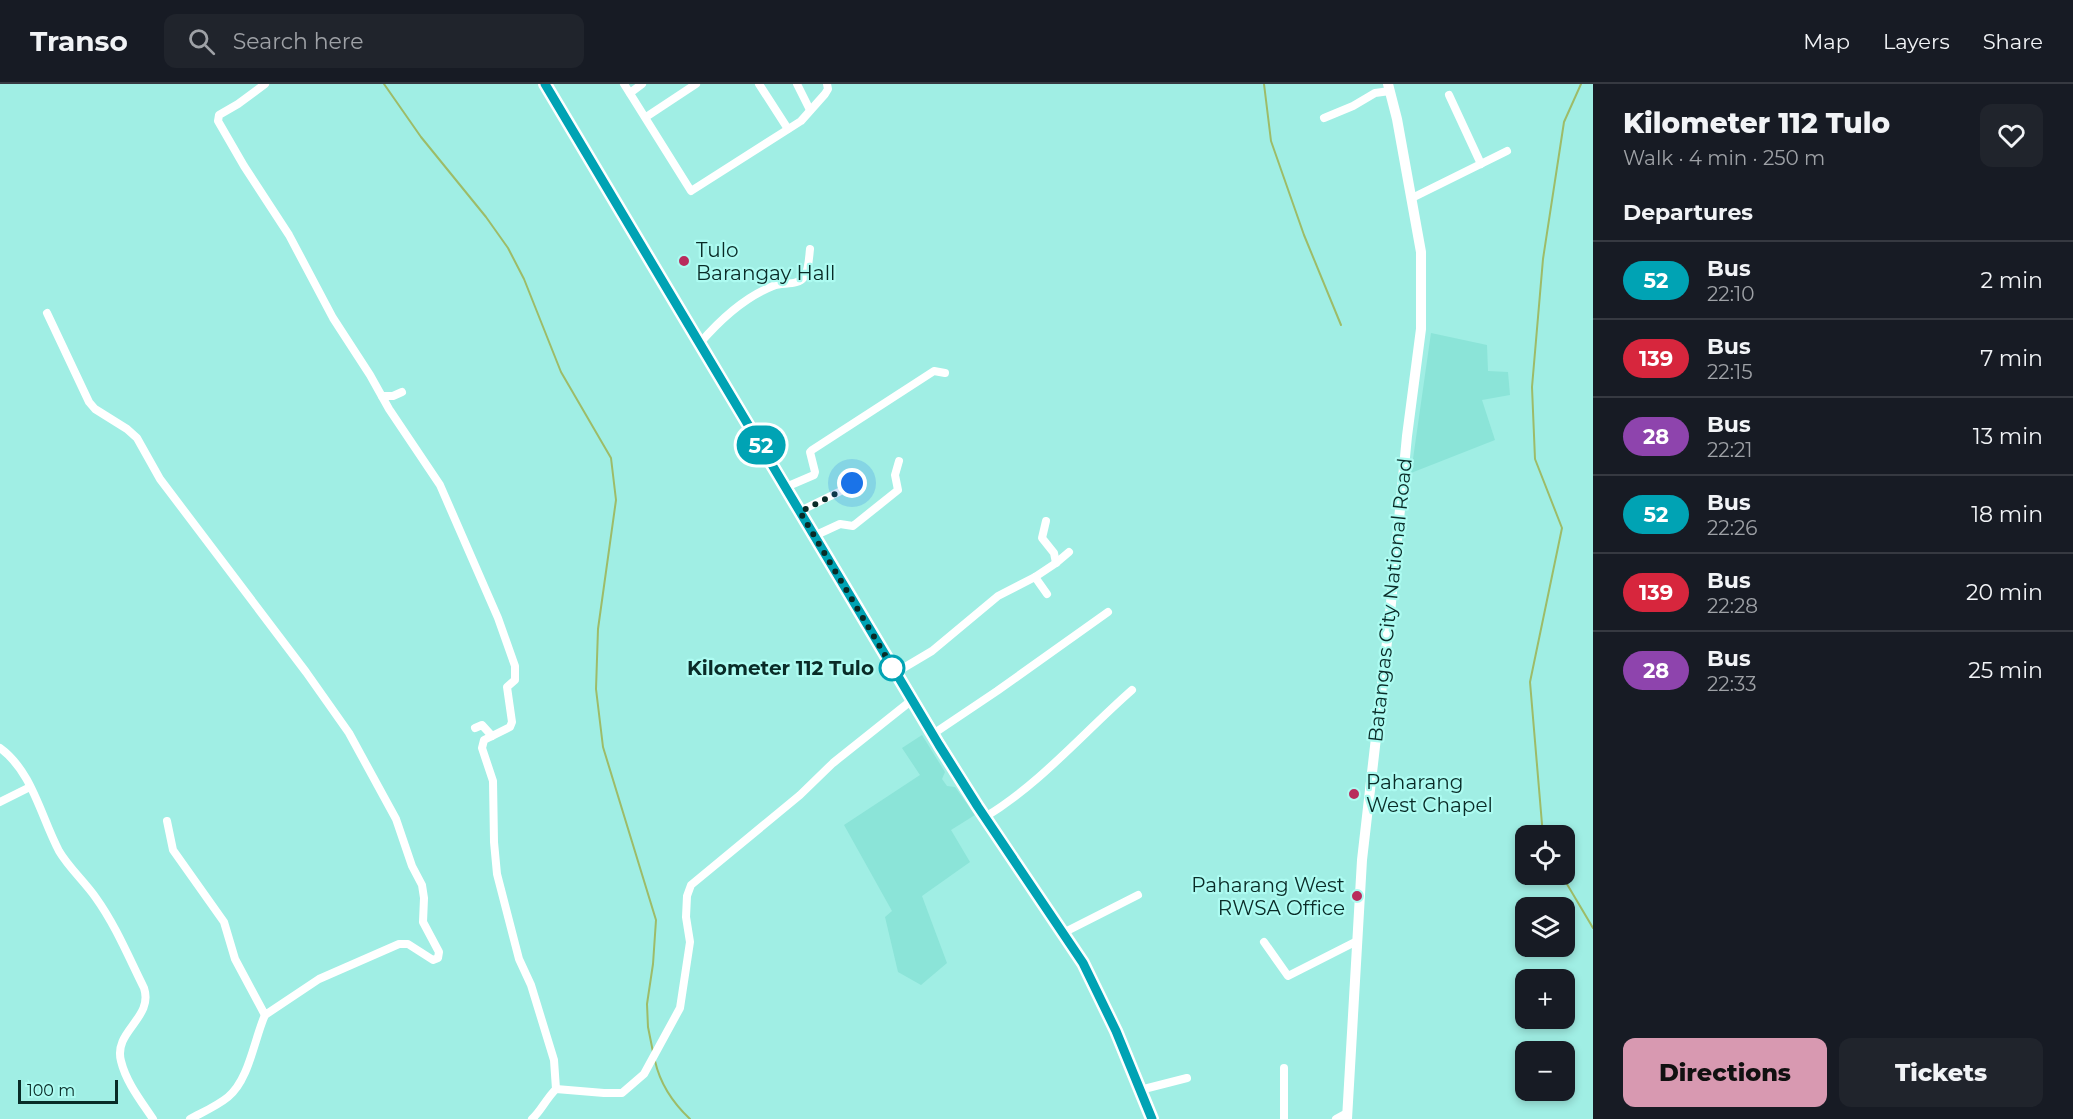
<!DOCTYPE html>
<meta charset="utf-8">
<style>
body{margin:0;font-family:Montserrat,sans-serif;background:#20242c;color:#f1f3f6;height:100vh;display:flex;flex-direction:column;font-size:22px;white-space:nowrap}
*{box-sizing:border-box;margin:0}
p{font-size:20px;color:#9ea1a6}
.icon{flex:none;width:33px;height:33px;fill:none;stroke:currentColor;stroke-width:2;stroke-linecap:round;stroke-linejoin:round}
.map{position:relative;flex:1;overflow:hidden}
.panel{display:flex;flex-direction:column;background:#171b24;width:480px}
.panel>*{flex:none}
.badge{padding:0 12px;border-radius:20px;font-size:21px;line-height:39px}
.controls{position:absolute;left:1515px;top:741px;display:grid;gap:12px}
.controls a{display:grid;place-items:center;width:60px;height:60px;border-radius:12px;background:#171b24;box-shadow:0 3px 9px #0003;font-size:30px}
.scale{position:absolute;left:18px;bottom:15px;width:100px;box-sizing:border-box;padding-left:6px;border:3px solid #092b27;border-top:0;font-size:16px;line-height:21px;white-space:nowrap;color:#092b27;-webkit-text-stroke:4px #adfbf1;paint-order:stroke}
.you{position:absolute;width:30px;height:30px;margin:-15px;border:4px solid #fff;border-radius:50%;background:#1a73e8;box-shadow:0 0 0 9px #1a73e833}
.map>.badge{position:absolute;translate:-50% -50%;box-shadow:0 0 0 3px #fff}
h2{padding:0 30px;font-size:22px;line-height:54px}
.round{display:grid;place-items:center;flex:none;width:63px;height:63px;border-radius:12px;background:#20242c}
.summary{display:flex;align-items:center;justify-content:space-between;height:102px;padding:0 30px}
h1{font-size:28px;font-weight:800;line-height:45px}
.action{display:flex;gap:12px;margin-top:auto;padding:12px 30px}
.action a{flex:1;height:69px;border-radius:12px;background:#d899b1;color:#111;font-size:24px;font-weight:800;line-height:69px;text-align:center}
.action a+a{background:#20242c;color:#f1f3f6}
ul{padding:0;list-style:none}
li{display:flex;align-items:center;gap:18px;height:78px;padding:0 30px;border-top:2px solid #363941}
li div{flex:1}
li b{display:block;font-size:22px}
li em{font-style:normal}
li .badge{min-width:66px;font-weight:700;text-align:center}
header{display:flex;align-items:center;gap:36px;box-sizing:border-box;height:84px;padding:0 30px;background:#171b24;border-bottom:2px solid #363941}
header strong{font-size:28px}
nav{display:flex;gap:33px;margin-inline-start:auto;font-size:21px}
.search{width:420px;height:54px;background:#20242c;display:flex;align-items:center;gap:15px;box-sizing:border-box;padding:0 21px;border-radius:12px;color:#9ea1a6;font-size:22px}
main{display:flex;flex:1;min-height:0}
.map>svg:first-child{display:block}
.built{fill:#8be4d8}
.lines{fill:none;stroke-linecap:round;stroke-linejoin:round}
.stream{stroke:#9dbc68;stroke-width:2}
.minor{stroke:#fff;stroke-width:8}
.tertiary{stroke:#fff;stroke-width:10}
.primary{stroke:#fff;stroke-width:12}
.line-casing{stroke:#fff;stroke-width:14}
.line{stroke:#00a3b4;stroke-width:9}
.walk{stroke:#092b27;stroke-width:6;stroke-dasharray:0 10.8}
.poi-dot{fill:#b92b5c;stroke:#adfbf1;stroke-width:2}
.stop-dot{fill:#fff;stroke:#00a3b4;stroke-width:3}
.labels{text-anchor:middle;dominant-baseline:central;stroke-width:4.5;stroke-linejoin:round;paint-order:stroke}
.poi-label{font-size:20px;fill:#092b27;stroke:#adfbf1;text-anchor:start}
.street-label{font-size:20px;fill:#092b27;stroke:#adfbf1}
.stop-label{font-size:20px;font-weight:bold;fill:#092b27;stroke:#adfbf1;text-anchor:end}
</style>
<header>
<strong>Transo</strong>
<div class="search"><svg class="icon" aria-label="search" viewBox="0 0 24 24"><circle cx="10" cy="10" r="6"/><path d="M15 15l6 6"/></svg>Search here</div>
<nav><a>Map</a><a>Layers</a><a>Share</a></nav>
</header>
<main>
<div class="map">
<svg width="1593" height="1035" viewBox="0 0 1593 1035">
<rect width="100%" height="100%" fill="#a0eee4"/>
<!-- built -->
<g class="built">
<path d="M1431 249 1487 261 1488 287 1508 288 1510 311 1482 316 1495 356 1411 389Z"/>
<path d="M922 651 945 688 942 695 947 702 955 703 975 731 951 746 970 778 922 812 947 879 921 901 898 888 885 833 892 827 844 741 920 691 902 664Z"/>
</g>
<g class="lines">
<!-- stream -->
<g class="stream">
<path d="M384 0 421 53 486 133 508 164 524 195 561 288 611 374 616 416 598 545 596 605 603 663 656 836 653 880 647 920 648 943 653 968"/>
<path d="M1264 0 1271 57 1304 151 1341 241"/>
<path d="M1543 752 1530 598 1562 444 1535 375 1532 303 1543 175 1564 38 1581 0"/>
<path d="M1561 790 1593 844"/>
<path d="M655 977C660 999 673 1019 690 1035"/>
</g>
<!-- minor -->
<g class="minor">
<path d="M265 0 238 20 219 31 218 37 244 82 289 151 333 234 370 291 389 325 440 401 498 534 515 582V596L507 603 512 638 510 643 484 656 482 664 493 697 494 758 497 790 519 875 531 901 554 976 556 1005C546 1015 541 1027 532 1035"/>
<path d="M624 0 691 107 801 37 825 10 828 5 827 0"/>
<path d="M759 0 788 45"/>
<path d="M797 0 810 26"/>
<path d="M630 9 642 0"/>
<path d="M1449 11 1481 80"/>
<path d="M646 33 696 0"/>
<path d="M1324 34 1353 22 1375 9 1390 7"/>
<path d="M1412 114 1507 67"/>
<path d="M47 229 89 318 95 325 127 345 137 354 160 395 306 588 349 649 396 735 412 782 422 801 424 814 423 838 439 868 438 874 433 876 408 860H399L319 895 265 931 235 875 224 838 173 766 167 737"/>
<path d="M700 259C719 237 745 213 773 202 782 198 798 202 804 193 809 186 809 173 810 165"/>
<path d="M382 312H393L402 308"/>
<path d="M786 403 814 391 815 388 810 368 812 366 934 287 945 289"/>
<path d="M800 427 851 402 850 394"/>
<path d="M1046 437 1042 454 1054 469 1056 479"/>
<path d="M814 452 840 440 853 442 898 406 895 391 899 377"/>
<path d="M1035 493 1047 510"/>
<path d="M895 589 932 567 998 512 1035 493 1056 479 1069 468"/>
<path d="M475 644 482 641 492 652"/>
<path d="M933 650 997 607 1108 528"/>
<path d="M0 664C32 687 41 733 59 767 69 784 85 798 96 814 116 842 129 874 144 904 154 934 113 947 121 977 126 998 141 1017 153 1035"/>
<path d="M0 718 30 703"/>
<path d="M985 733C1040 700 1083 649 1132 606"/>
<path d="M1063 849 1138 811"/>
<path d="M1264 858 1288 892 1357 857"/>
<path d="M1284 984V1035"/>
<path d="M556 1005 604 1009H622L644 990 680 924 690 858 686 833 687 812 691 801 800 711 833 679 912 616"/>
<path d="M1140 1006 1187 994"/>
<path d="M190 1035C203 1028 217 1022 228 1013 249 996 254 956 265 931"/>
<path d="M1336 1035 1347 1029"/>
</g>
<!-- tertiary -->
<path class="tertiary" d="M1347 1035 1362 776 1389 540 1407 352 1421 245V168L1397 35 1388 0"/>
<!-- primary -->
<path class="primary" d="M545 0 933 650 978 723 1083 879 1116 947 1152 1035"/>
</g>
<g class="lines">
<!-- line casing -->
<g class="line-casing">
<path id="line" d="M545 0 939 661 978 723 1083 879 1116 947 1152 1035"/>
</g>
<!-- line -->
<use href="#line" class="line"/>
<!-- walk -->
<path class="walk" d="M852 399 851 402 800 428 895 588 892 584"/>
</g>
<!-- markers -->
<g class="poi-dot">
<circle cx="684" cy="177" r="6"/>
<circle cx="1354" cy="710" r="6"/>
<circle cx="1357" cy="812" r="6"/>
</g>
<circle class="stop-dot" cx="892" cy="584" r="12"/>
<g class="labels">
<!-- poi labels -->
<g class="poi-label">
<text x="696" y="166">Tulo<tspan x="696" dy="23">Barangay Hall</tspan></text>
<text x="1366" y="698">Paharang<tspan x="1366" dy="23">West Chapel</tspan></text>
<text x="1345" y="801" text-anchor="end">Paharang West<tspan x="1345" dy="23">RWSA Office</tspan></text>
</g>
<!-- street labels -->
<g class="street-label">
<text transform="translate(1390 516) rotate(-84)">Batangas City National Road</text>
</g>
<!-- stop labels -->
<g class="stop-label">
<text x="874" y="584">Kilometer 112 Tulo</text>
</g>
</g>
</svg>
<div class="controls">
<a><svg class="icon" aria-label="locate" viewBox="0 0 24 24"><circle cx="12" cy="12" r="6"/><path d="M12 2v4M12 18v4M2 12h4M18 12h4"/></svg></a>
<a><svg class="icon" aria-label="layers" viewBox="0 0 24 24"><path d="M12 4l9 5-9 5-9-5zM3 14l9 5 9-5"/></svg></a>
<a>+</a>
<a>−</a>
</div>
<div class="scale">100 m</div>
<div class="you" style="left:852px;top:399px"></div>
<b class="badge" style="left:761px;top:361px;background:#00a3b4;color:#fff">52</b>
</div>
<section class="panel">
<div class="summary"><div><h1>Kilometer 112 Tulo</h1><p>Walk · 4 min · 250 m</p></div><a class="round"><svg class="icon" aria-label="heart" viewBox="0 0 24 24"><path d="M12 20l-8-8c-3-5 5-10 8-4 3-6 11-1 8 4z"/></svg></a></div>
<h2>Departures</h2>
<ul>
<li><span class="badge" style="background:#00a3b4;color:#fff">52</span><div><b>Bus</b><p>22:10</p></div><em>2 min</em></li>
<li><span class="badge" style="background:#d7263d;color:#fff">139</span><div><b>Bus</b><p>22:15</p></div><em>7 min</em></li>
<li><span class="badge" style="background:#8e44ad;color:#fff">28</span><div><b>Bus</b><p>22:21</p></div><em>13 min</em></li>
<li><span class="badge" style="background:#00a3b4;color:#fff">52</span><div><b>Bus</b><p>22:26</p></div><em>18 min</em></li>
<li><span class="badge" style="background:#d7263d;color:#fff">139</span><div><b>Bus</b><p>22:28</p></div><em>20 min</em></li>
<li><span class="badge" style="background:#8e44ad;color:#fff">28</span><div><b>Bus</b><p>22:33</p></div><em>25 min</em></li>
</ul>
<div class="action"><a>Directions</a><a>Tickets</a></div>
</section>
</main>
